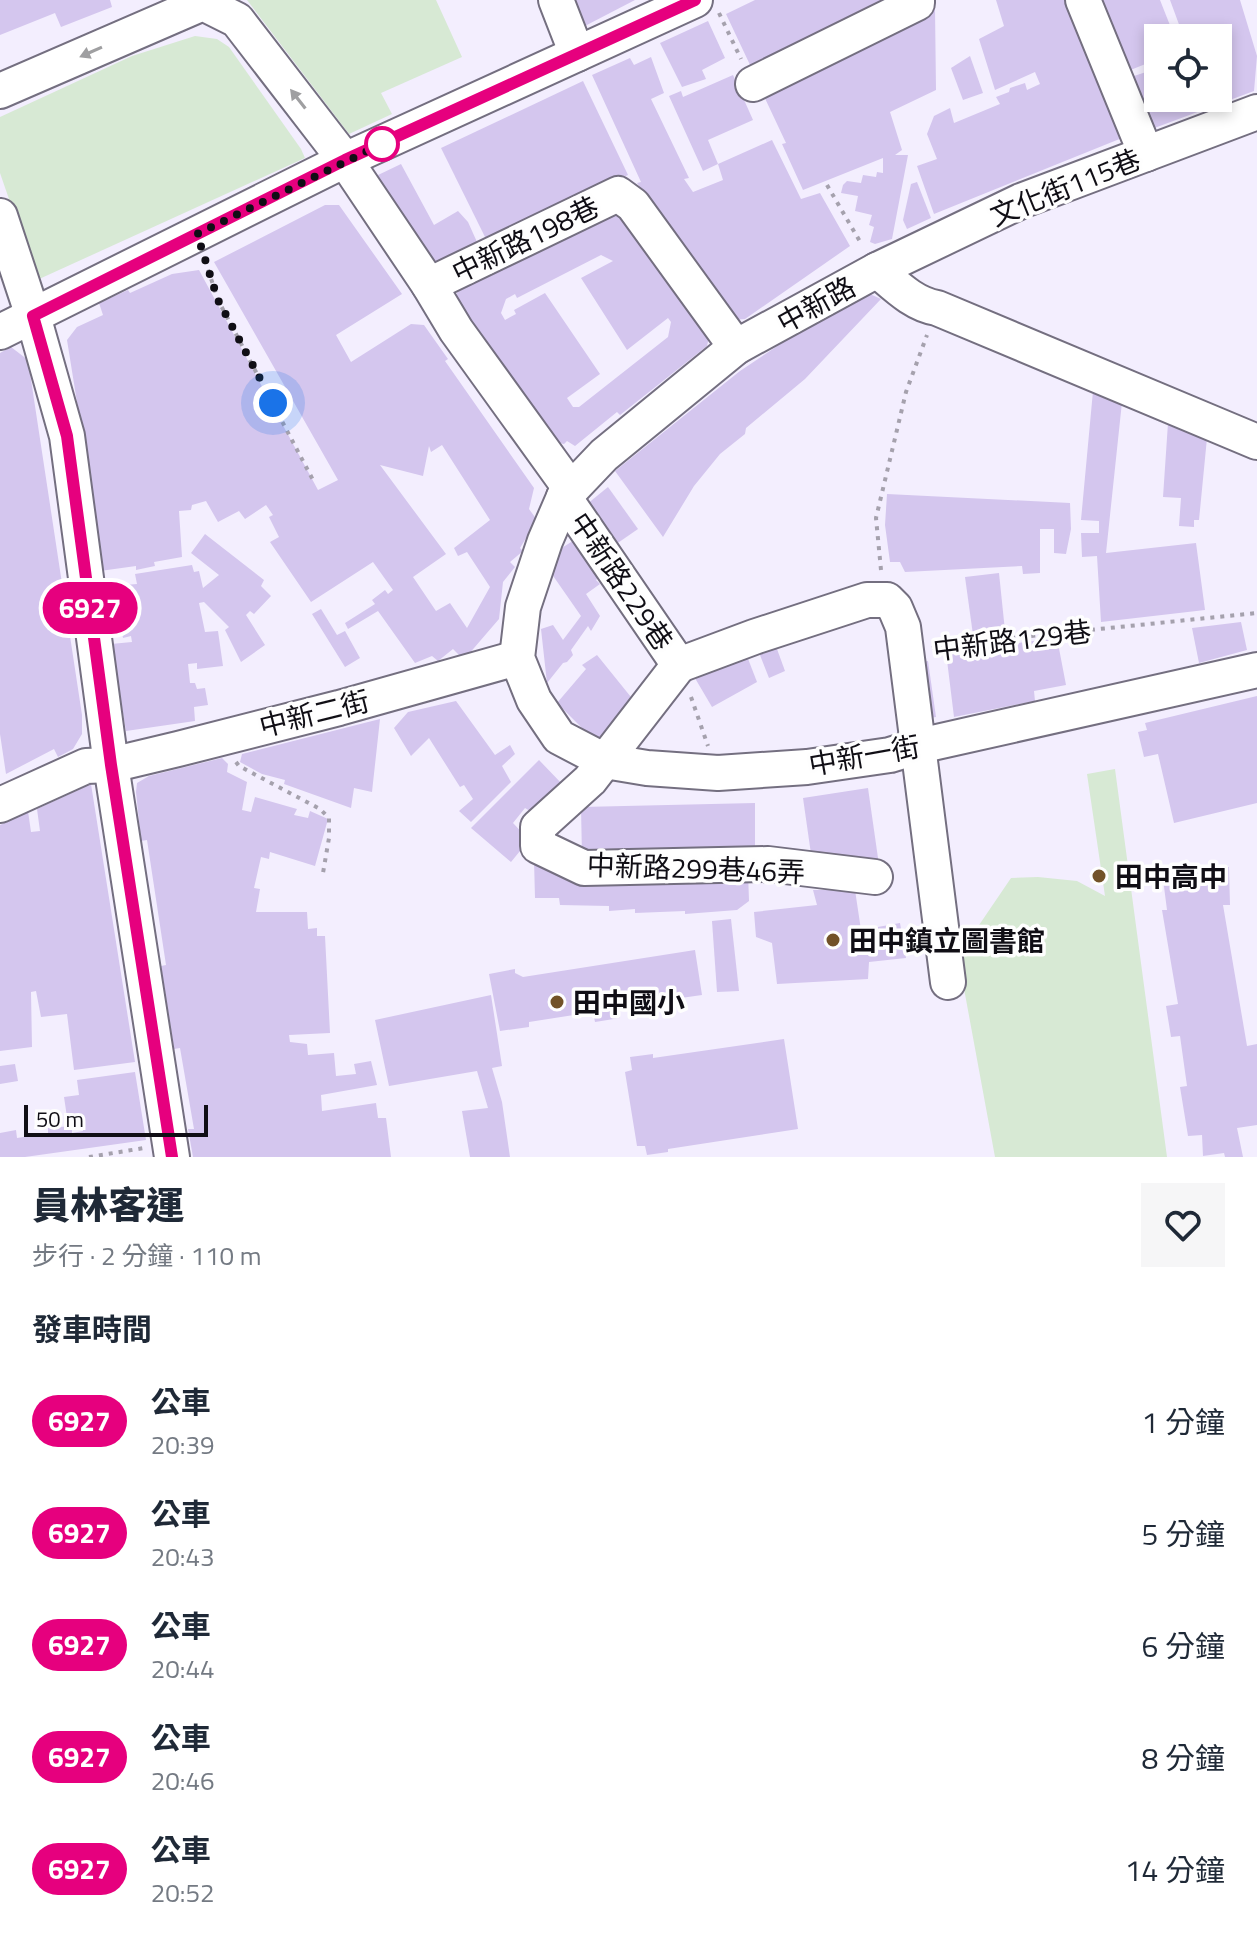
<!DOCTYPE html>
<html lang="zh-TW">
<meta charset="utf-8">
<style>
body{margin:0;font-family:"Titillium Web","Noto Sans TC",sans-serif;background:#f6f6f7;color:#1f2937;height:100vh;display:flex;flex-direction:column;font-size:30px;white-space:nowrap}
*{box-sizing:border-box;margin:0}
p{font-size:26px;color:#747a83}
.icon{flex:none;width:44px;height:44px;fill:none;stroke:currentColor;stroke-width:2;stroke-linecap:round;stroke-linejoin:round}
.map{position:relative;height:1157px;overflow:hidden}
.details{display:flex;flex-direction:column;background:#fff;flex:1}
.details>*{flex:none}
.badge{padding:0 16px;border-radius:26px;font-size:28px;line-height:52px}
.buttons{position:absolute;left:1144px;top:24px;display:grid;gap:16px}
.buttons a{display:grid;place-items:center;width:88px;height:88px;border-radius:0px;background:#fff;box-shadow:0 4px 12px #0003;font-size:40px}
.scale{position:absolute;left:24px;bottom:20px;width:184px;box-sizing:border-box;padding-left:8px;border:4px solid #100e15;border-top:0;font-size:22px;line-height:28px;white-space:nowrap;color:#100e15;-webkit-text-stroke:6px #fefefe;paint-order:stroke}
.you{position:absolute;width:40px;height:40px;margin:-20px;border:6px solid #fff;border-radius:50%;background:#1a73e8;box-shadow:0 0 0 12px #1a73e833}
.map>.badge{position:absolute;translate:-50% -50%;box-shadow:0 0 0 4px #fff}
h2{padding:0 32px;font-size:30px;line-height:72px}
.round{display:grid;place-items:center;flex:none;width:84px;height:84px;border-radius:0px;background:#f6f6f7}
.head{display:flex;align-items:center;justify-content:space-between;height:136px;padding:0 32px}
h1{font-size:38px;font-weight:800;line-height:60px}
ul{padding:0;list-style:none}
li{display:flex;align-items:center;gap:24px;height:112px;padding:0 32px}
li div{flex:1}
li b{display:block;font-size:30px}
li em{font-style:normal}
li .badge{min-width:88px;font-weight:700;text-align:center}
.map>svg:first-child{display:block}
.green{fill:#d7e9d4}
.building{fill:#d4c6ee;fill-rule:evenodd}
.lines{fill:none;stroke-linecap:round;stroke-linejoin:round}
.minor-casing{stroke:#746f80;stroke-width:38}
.path{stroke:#a5a1ad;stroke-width:4;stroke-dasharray:4 6;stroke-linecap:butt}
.minor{stroke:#fff;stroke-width:34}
.oneway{fill:#9f9fa1}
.line-casing{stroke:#fff;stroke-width:18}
.line{stroke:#e6007e;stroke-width:12}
.walk{stroke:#100e15;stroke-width:8;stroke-dasharray:0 14.4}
.stop-dot{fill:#fff;stroke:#e6007e;stroke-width:4}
.poi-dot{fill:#725228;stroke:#fefefe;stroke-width:3}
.labels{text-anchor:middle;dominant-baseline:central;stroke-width:7;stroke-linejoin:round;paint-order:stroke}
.street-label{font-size:28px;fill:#100e15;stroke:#fefefe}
.poi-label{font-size:28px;font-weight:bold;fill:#100e15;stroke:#fefefe;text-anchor:start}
</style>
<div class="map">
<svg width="1257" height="1157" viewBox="0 0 1257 1157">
<rect width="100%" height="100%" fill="#f3eefe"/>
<!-- green -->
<g class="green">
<path d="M247 0H436L462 57 381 93 392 114 349 134Z"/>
<path d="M195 36 217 39 229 47 301 149 305 158 37 280 0 173V117L132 56Z"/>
<path d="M1115 769 1167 1157H995L958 956 1011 878 1038 877 1077 881 1105 896 1087 774Z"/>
</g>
<!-- building -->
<g class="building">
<path d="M0 0H110L112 7 61 27 55 13 0 35Z"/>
<path d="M571 0H635L583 27Z"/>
<path d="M755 0H892L846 22 844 18 831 25 834 31 751 67 726 14Z"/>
<path d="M996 0H1077L1103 67 1091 72 1103 68 1127 136 934 214 917 166 937 159 927 134 934 116 950 108 954 123 1000 104 996 97 1009 92 1010 88 1025 83 1027 90 1040 84 1035 72 995 90 979 39 1004 26Z"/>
<path d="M1094 0H1160L1175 38H1158V59L1123 73Z"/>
<path d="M1170 0H1240L1257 56 1254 91 1149 130 1128 78 1158 68V98H1218V38H1184Z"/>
<path d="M935 9 936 90 890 112 902 150 895 155H908L892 239 875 244 870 242 874 227 869 225 872 215 855 211 858 196 841 193 843 185 847 181 861 183 863 175 876 177 877 172 883 173V158L803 190 782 144 786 143 761 90Z"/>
<path d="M708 21 725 58 702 70 706 79 682 87 660 43Z"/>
<path d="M970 56 983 93 963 100 951 68Z"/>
<path d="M651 57 664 93 651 99 689 178 684 179 693 192 723 180 718 164 772 140 801 199 820 193 850 246 745 319 732 320 637 183 641 182 592 75 630 58 634 65Z"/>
<path d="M733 75 753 120 708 140 718 164 703 171 669 96 681 91 683 97Z"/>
<path d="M583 81 628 175 486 239 441 148Z"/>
<path d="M401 164 434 225 458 211 468 222 477 242 435 270 376 176Z"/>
<path d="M917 182 931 218 907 229 903 220 911 184Z"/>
<path d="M325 205H339L402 294 336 335 351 362 411 324 424 325 448 359 445 361 534 488 529 509 537 520 520 548 523 551 510 562 515 567 503 582 499 619 468 655 461 657 453 649 438 661 432 656 415 663 378 611 348 629 345 623 375 604 372 600 385 590 388 594 393 590 373 562 311 602 270 542 279 537 269 517 273 515 266 505 245 519 239 511 218 522 206 501 192 505 191 510 179 511 182 557 154 562 155 566 136 570V566L100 571 89 477 67 340 77 327 103 315 99 303 128 290 130 293 172 274 199 270 318 490 338 480 214 262ZM442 445 490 520 454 548 458 556 467 552 490 587 467 628 450 603 436 611 413 577 446 554 380 465 423 476 429 446 431 452Z"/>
<path d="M608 211 622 216 711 329 707 346 620 415 617 412 575 446 567 441 564 444 555 442 455 300 461 279ZM601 255 613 261 581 278 627 350 668 318 671 322 668 337 579 407H573L567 398 600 374 545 293 514 310 516 314 505 320 501 313 506 299 515 294 517 298Z"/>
<path d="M861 290 881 299 805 379 746 428 745 434 720 454 694 486 663 537 615 471 740 371Z"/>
<path d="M11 347 28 360 82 715V734L73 749 58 757 54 749 6 774 0 734V353Z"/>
<path d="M1093 391 1122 402 1106 553 1196 543 1205 610 1101 622 1097 556 1082 557 1081 533H1099V521L1081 520Z"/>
<path d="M1168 423 1207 438 1199 520H1194V527L1179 526 1181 498 1163 497Z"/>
<path d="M608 487 638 529 609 549 581 509Z"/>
<path d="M887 494 1070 503 1071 529 1066 554 1054 553V529H1040V573L1023 574 1022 566 905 572 900 562H890L885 525Z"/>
<path d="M205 534 264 580 261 586 271 596 254 614 250 611 246 615 265 645 241 662 225 630 229 627 204 602 199 603 205 632 218 631 223 666 197 669V663L188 664 190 683H195L197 689 205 688 208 705 194 707 195 721 126 731 111 644 132 642 131 636 123 638 116 593 125 592 124 585 137 584 135 574 192 565 194 572 199 571 203 588 219 575 191 553Z"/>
<path d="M579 537 602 574 596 580 600 584 586 594 600 616 591 631 588 626 571 650 573 655 567 662 563 663 547 683 541 629 553 625 563 640 581 616 549 570 559 554 557 551Z"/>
<path d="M999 573 1005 631 973 635 965 577Z"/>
<path d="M321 609 337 635 345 631 360 658 345 667 312 614Z"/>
<path d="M1241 622 1247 650 1199 663 1192 628Z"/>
<path d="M773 638 785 671 769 678 756 645Z"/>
<path d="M1057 638 1066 685 1034 691 1035 701 954 717 946 652Z"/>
<path d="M745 651 757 682 712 707 689 668Z"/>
<path d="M597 655 639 707 600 738 587 733 557 703 586 669 582 665Z"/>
<path d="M928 661 936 717 923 719 911 664Z"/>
<path d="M1257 696V803L1174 823 1158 754 1144 757 1138 732 1147 730 1145 723Z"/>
<path d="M456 701 495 755 510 745 515 754 502 766 511 782 471 822 459 811 473 799 464 785 460 787 429 738 411 756 394 728 408 712Z"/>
<path d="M380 719 372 792 354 788 351 808 284 784 285 780 262 774 240 762 242 754Z"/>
<path d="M222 758 228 764 227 772 247 782 242 810 251 812 255 797 297 809 294 815 308 818 310 811 328 819 315 866 270 852 269 859 261 857 254 888 260 889 256 912H307L308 929 317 928V936H325L330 1033 289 1035 290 1042 307 1044 308 1055 334 1053 336 1076 356 1074 354 1064 371 1061 377 1085 321 1095 322 1111 376 1103 378 1118H386L391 1157H193L188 1129H194L180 1048 174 1049 161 966 166 965 147 840 141 841 136 792 137 783 149 776Z"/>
<path d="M539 760 564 786 535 814 525 808 513 823 529 840 511 862 471 828Z"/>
<path d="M91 784 135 1062 74 1070 67 1014 41 1017 36 991 31 992 32 1047 0 1051V825L28 811 31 832 40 831 37 809Z"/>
<path d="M868 788 879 865 813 868 803 798Z"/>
<path d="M755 803V853L582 857 581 807Z"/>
<path d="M534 860 748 872 749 901 737 910 685 914V911L635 913V909L609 911V906L560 905 559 898H535Z"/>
<path d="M1229 867 1230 905H1223L1247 1046 1257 1044V1125L1237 1128 1243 1157H1225L1224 1153 1203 1156 1202 1135 1188 1136 1180 1087 1187 1086 1180 1036 1171 1037 1166 1006 1178 1004 1162 910H1167L1163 879Z"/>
<path d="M813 890H855L861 930 900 923 906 958 869 962 868 979 777 984 772 943 756 937 754 912 817 905Z"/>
<path d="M731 919 739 991 717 992 712 921Z"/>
<path d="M695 950 702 995 618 1007 620 1018 595 1022 593 1012 529 1022V1027L500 1031 489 974 515 969V973L523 977Z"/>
<path d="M491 995 502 1066 492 1068 502 1102 510 1157H470L462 1111 488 1108 477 1071 389 1086 375 1020Z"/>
<path d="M784 1039 798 1129 668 1149V1152L647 1155 645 1146H637L625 1072 632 1070 630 1057 653 1054V1058Z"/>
<path d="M15 1064 18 1081 0 1084V1066Z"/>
<path d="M135 1072 146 1140 25 1157H0V1133L16 1130 17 1138 48 1133V1128L72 1126V1133L83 1131 81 1115 67 1117 64 1097 79 1095 77 1080Z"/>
</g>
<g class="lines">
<!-- minor casing -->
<g class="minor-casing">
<g id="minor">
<path d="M556 0 577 54"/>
<path d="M1083 0 1146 154"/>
<path d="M753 84 917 3V0"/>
<path d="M0 91 203 3 237 20 345 160 429 285 456 330 570 488"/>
<path d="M1257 112 1021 201 877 270 736 347 604 455 564 497 545 541 523 607 517 658 534 700 559 737 605 761 647 768 718 773 807 767 890 755 919 746 1257 670"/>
<path d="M0 216 33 316 67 436 111 765 172 1157"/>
<path d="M877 270C895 285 913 304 937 308L1257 442"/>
<path d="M429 285 618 194 633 205 736 347"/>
<path d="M0 332 345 160 695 0"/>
<path d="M564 497 679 665"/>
<path d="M679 665 754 637 867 600H887L895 608 903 627 948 982"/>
<path d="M679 665 590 780 538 827V846L584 868 768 864 875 877"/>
<path d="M0 805 86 766 111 765 178 749 339 708 517 658"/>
</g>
</g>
<!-- path -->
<g class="path">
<path d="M719 13 741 59"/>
<path d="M827 185 862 245"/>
<path d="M205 260 218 300 313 480"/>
<path d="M881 570 876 518 906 392 927 335"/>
<path d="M932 648 981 641 1257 613"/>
<path d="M691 697 708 746"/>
<path d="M236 762 239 766 320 809 329 818V838L323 873"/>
<path d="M89 1157 144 1148"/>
</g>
<!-- minor -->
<use href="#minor" class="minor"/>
</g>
<!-- one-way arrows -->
<defs><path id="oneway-solid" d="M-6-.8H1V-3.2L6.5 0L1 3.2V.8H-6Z" transform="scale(2)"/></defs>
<g class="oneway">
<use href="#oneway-solid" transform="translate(91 52) rotate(156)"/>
<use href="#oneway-solid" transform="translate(298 99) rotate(-128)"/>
</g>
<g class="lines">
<!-- line casing -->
<g class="line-casing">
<path id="line" d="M172 1157 111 765 67 436 33 316 345 160 695 0"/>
</g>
<!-- line -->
<use href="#line" class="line"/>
<!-- walk -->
<path class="walk" d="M273 403 218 300 197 234 382 144"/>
</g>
<!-- markers -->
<circle class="stop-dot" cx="382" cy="144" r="16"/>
<g class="poi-dot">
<circle cx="1099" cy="876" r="8"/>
<circle cx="833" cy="940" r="8"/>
<circle cx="557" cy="1002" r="8"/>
</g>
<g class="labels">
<!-- street labels -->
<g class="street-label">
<text transform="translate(1065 187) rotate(-22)">文化街115巷</text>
<text transform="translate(525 239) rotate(-26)">中新路198巷</text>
<text transform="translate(816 304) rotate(-29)">中新路</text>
<text transform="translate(622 581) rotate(56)">中新路229巷</text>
<text transform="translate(1012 640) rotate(-7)">中新路129巷</text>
<text transform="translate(314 713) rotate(-14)">中新二街</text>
<text transform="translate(864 755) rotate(-10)">中新一街</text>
<text transform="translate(696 868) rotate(2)">中新路299巷46弄</text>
</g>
<!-- poi labels -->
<g class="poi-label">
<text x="1115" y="876">田中高中</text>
<text x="849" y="940">田中鎮立圖書館</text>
<text x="573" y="1002">田中國小</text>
</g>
</g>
</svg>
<div class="buttons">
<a><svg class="icon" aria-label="locate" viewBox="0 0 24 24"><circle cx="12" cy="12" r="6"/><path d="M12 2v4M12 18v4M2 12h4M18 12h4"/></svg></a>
</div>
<div class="scale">50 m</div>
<div class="you" style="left:273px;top:403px"></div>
<b class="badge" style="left:90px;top:608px;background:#e6007e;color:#fff">6927</b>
</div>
<section class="details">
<div class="head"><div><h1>員林客運</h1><p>步行 · 2 分鐘 · 110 m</p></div><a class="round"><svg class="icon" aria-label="heart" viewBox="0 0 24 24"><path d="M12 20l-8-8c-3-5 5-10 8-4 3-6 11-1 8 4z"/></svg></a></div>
<h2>發車時間</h2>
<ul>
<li><span class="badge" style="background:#e6007e;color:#fff">6927</span><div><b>公車</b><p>20:39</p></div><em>1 分鐘</em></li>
<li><span class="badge" style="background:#e6007e;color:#fff">6927</span><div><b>公車</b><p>20:43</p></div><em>5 分鐘</em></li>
<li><span class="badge" style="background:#e6007e;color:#fff">6927</span><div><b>公車</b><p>20:44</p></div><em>6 分鐘</em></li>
<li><span class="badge" style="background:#e6007e;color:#fff">6927</span><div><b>公車</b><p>20:46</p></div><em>8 分鐘</em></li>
<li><span class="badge" style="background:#e6007e;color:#fff">6927</span><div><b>公車</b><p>20:52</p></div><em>14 分鐘</em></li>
</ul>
</section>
